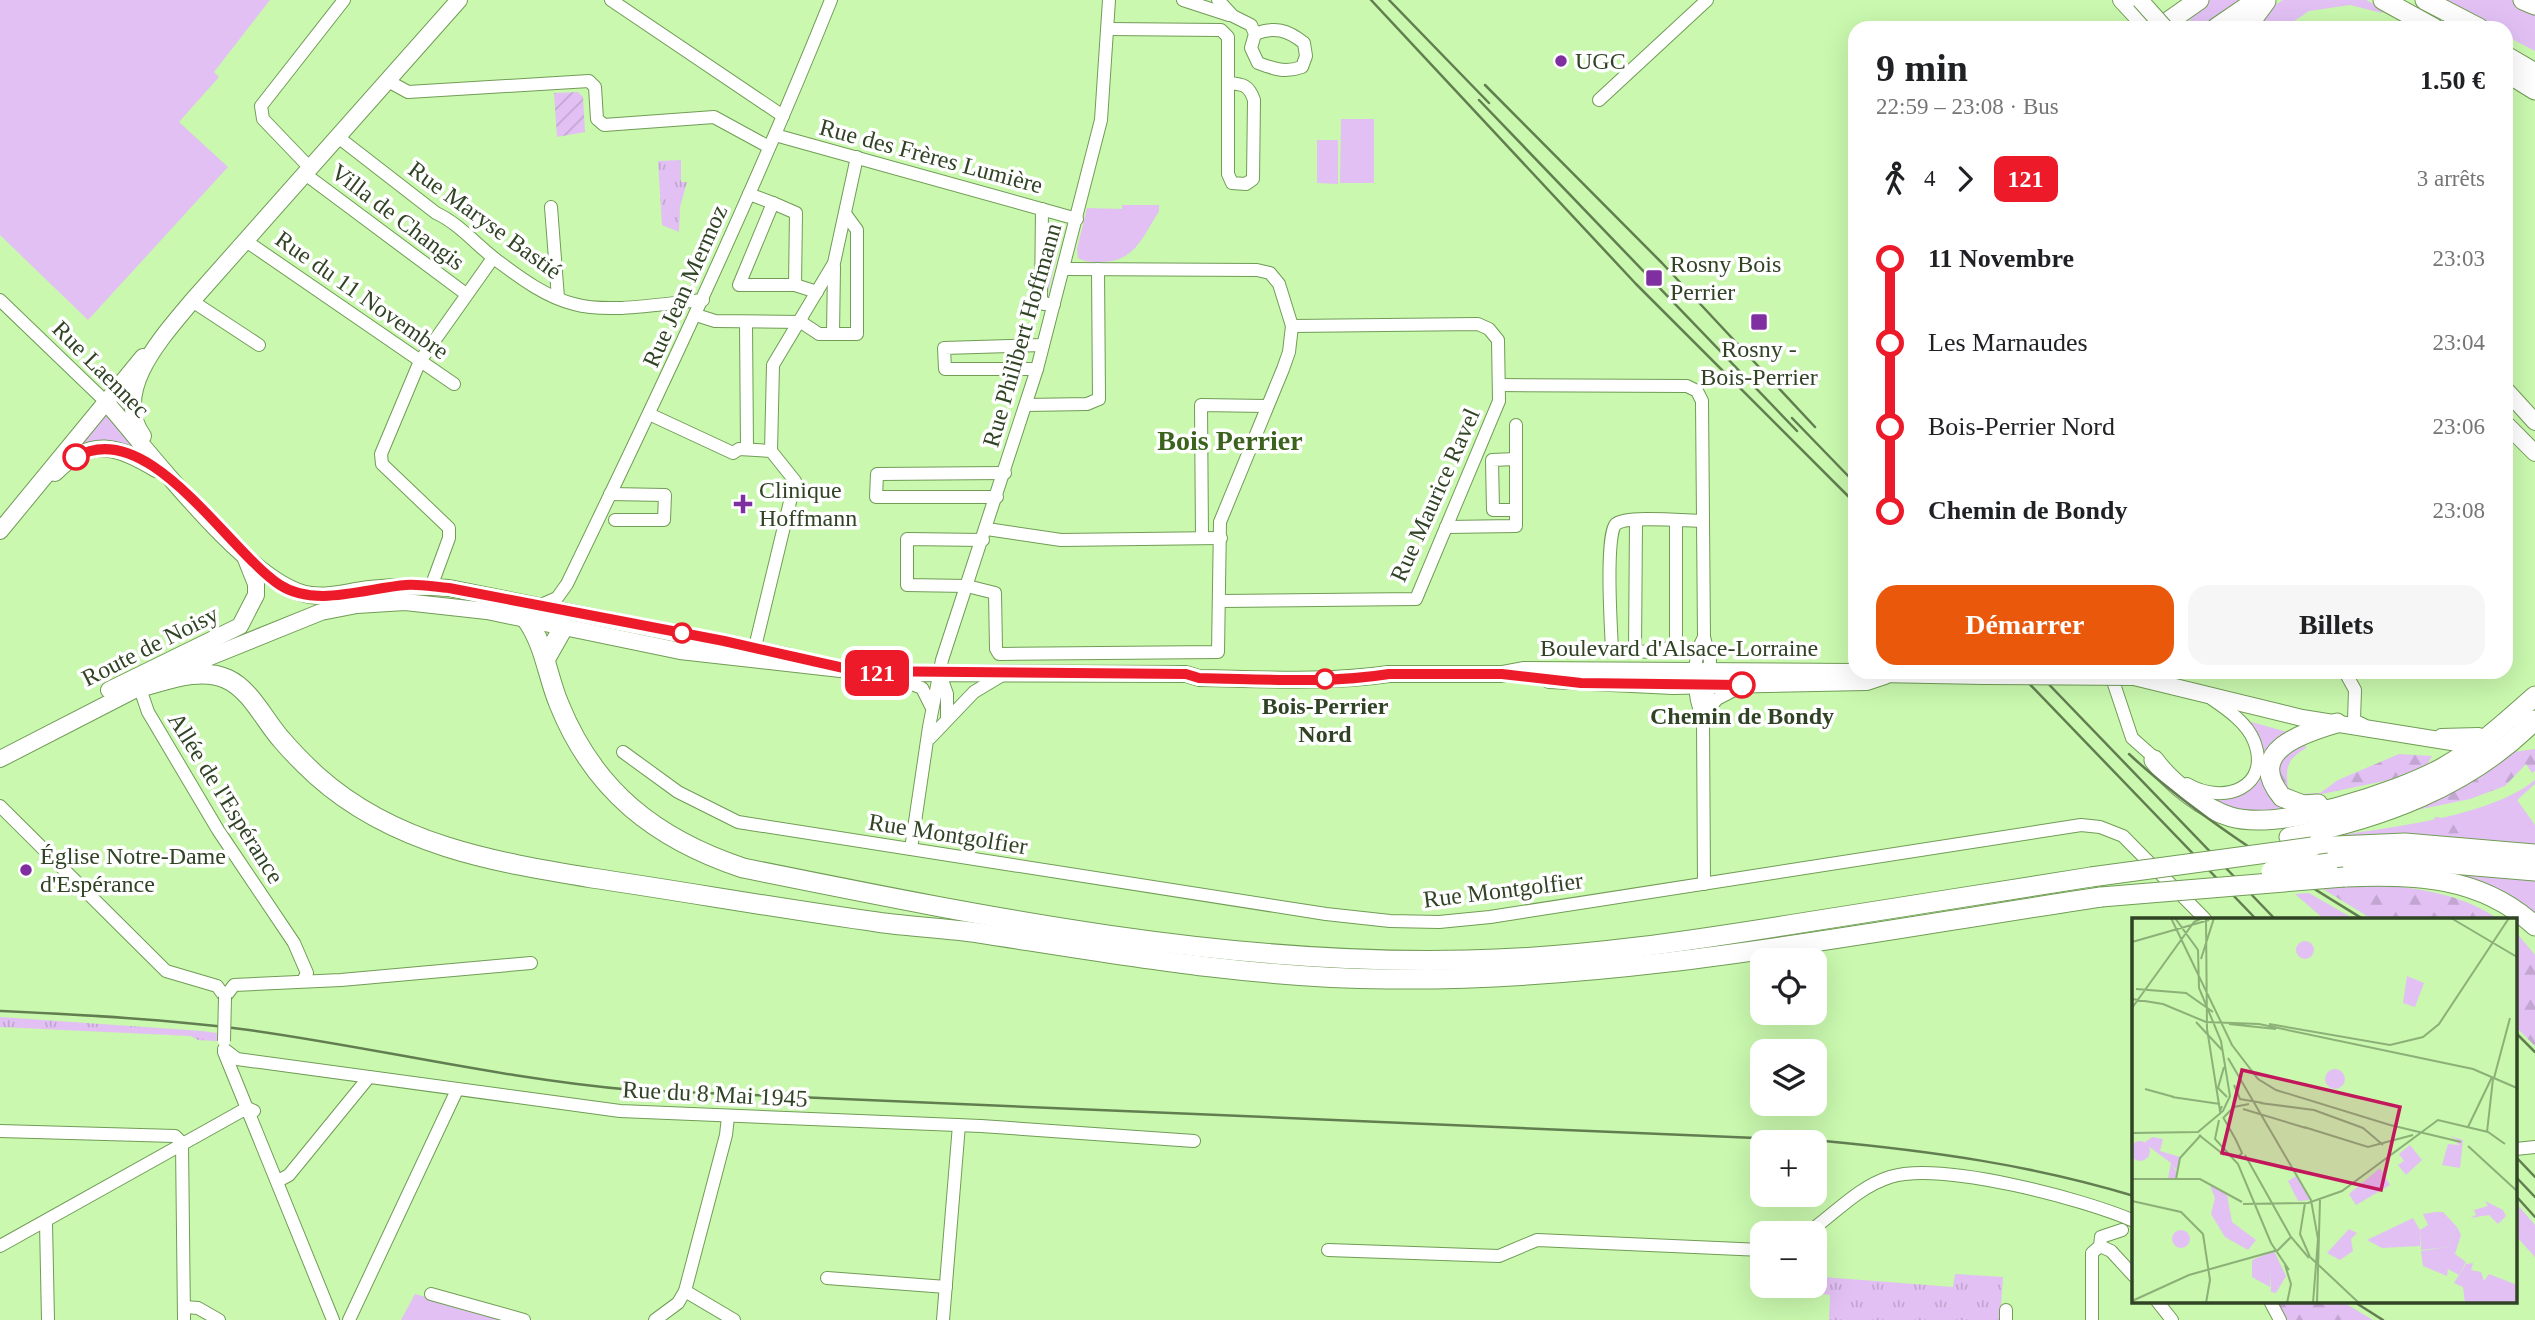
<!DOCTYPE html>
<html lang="fr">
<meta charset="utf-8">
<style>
body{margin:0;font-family:"Times New Roman",serif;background:#f6f6f6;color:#202124;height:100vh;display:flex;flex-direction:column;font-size:26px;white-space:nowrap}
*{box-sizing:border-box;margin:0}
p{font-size:23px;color:#757577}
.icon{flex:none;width:38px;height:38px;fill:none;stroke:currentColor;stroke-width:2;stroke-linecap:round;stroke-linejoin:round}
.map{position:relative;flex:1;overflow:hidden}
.details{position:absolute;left:1848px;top:21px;width:665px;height:658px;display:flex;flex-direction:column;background:#fff;border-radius:21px;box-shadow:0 7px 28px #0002}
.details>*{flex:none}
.badge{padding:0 14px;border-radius:10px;font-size:24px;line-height:46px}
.fabs{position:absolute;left:1750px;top:948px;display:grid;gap:14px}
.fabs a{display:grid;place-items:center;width:77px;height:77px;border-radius:14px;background:#fff;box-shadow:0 7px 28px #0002;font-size:35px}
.map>.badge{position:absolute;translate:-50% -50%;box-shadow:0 0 0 4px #fff}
.legs{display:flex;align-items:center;gap:10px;height:77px;padding:0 28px;font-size:23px}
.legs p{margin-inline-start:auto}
.overview{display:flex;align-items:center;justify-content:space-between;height:119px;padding:0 28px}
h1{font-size:38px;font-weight:800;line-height:52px}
.action{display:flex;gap:14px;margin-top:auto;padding:14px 28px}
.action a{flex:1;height:80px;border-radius:21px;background:#ea580c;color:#fff;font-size:28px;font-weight:800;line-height:80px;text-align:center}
.action a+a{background:#f6f6f6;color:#202124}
ul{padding:0 28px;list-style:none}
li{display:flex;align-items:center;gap:24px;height:84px;font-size:26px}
li i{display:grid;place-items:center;width:10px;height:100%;margin:0 9px;background:currentColor}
li i::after{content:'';width:18px;height:18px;margin:-9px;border:5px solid;border-radius:50%;background:#fff}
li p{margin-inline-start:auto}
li:first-child i{background:linear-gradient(#0000 50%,currentColor 0)}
li:last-child i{background:linear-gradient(currentColor 50%,#0000 0)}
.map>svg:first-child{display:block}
.grass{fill:#e2c0f4}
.forest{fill:url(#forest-firs)}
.park{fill:url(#park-tufts)}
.garden{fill:url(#garden-furrows)}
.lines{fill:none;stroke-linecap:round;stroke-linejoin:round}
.minor-casing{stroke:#719c56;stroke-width:14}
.major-casing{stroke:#719c56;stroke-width:18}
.highway-casing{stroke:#719c56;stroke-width:21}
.minor{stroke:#fff;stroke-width:12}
.major{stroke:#fff;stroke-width:16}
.highway{stroke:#fff;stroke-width:19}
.rail{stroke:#627e51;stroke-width:2.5}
.minor-bridge-casing{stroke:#719c56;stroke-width:14;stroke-linecap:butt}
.major-bridge-casing{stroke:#719c56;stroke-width:18;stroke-linecap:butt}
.highway-bridge-casing{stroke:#719c56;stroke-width:21;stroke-linecap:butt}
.minor-bridge{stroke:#fff;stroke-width:12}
.major-bridge{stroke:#fff;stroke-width:16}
.highway-bridge{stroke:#fff;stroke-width:19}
.line-1-casing{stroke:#fff;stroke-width:16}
.line-1{stroke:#ed1b2a;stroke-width:10}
.poi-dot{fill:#7f2fa0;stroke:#fff;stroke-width:2.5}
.stop-1-dot{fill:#fff;stroke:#ed1b2a;stroke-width:3.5}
.labels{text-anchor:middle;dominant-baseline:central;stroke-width:7;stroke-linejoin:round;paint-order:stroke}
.poi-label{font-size:24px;fill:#314325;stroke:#fff;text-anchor:start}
.street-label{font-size:24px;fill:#314325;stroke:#fff}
.stop-label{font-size:24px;font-weight:bold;fill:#314325;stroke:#fff}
.quarter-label{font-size:28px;font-weight:bold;fill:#3b631d;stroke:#fff}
.inset-road{fill:none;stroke:#8cb077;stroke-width:2}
.view{fill:#c2185b;fill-opacity:0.15;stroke:#c2185b;stroke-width:3.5}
.inset-edge{fill:none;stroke:#314325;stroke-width:3.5}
</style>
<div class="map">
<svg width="2535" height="1320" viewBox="0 0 2535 1320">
<defs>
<pattern id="forest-firs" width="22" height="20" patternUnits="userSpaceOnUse" patternTransform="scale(1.75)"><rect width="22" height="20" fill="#e2c0f4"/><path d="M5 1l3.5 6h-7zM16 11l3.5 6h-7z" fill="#c2a6d1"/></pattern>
<pattern id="park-tufts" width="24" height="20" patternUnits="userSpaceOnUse" patternTransform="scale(1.75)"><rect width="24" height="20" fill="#e2c0f4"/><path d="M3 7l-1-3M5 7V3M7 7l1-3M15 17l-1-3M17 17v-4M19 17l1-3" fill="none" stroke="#c2a6d1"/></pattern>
<pattern id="garden-furrows" width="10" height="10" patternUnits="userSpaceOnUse" patternTransform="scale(1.75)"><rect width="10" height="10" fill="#e2c0f4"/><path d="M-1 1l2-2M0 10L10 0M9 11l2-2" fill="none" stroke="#c2a6d1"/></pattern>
</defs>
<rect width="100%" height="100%" fill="#c9f8ae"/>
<!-- grass -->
<g class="grass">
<path d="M0 0H270L214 72 219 77 179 122 228 167 88 320 0 235Z"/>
<path d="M2209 0H2248L2209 28H2182Z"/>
<path d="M2283 0H2366L2384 9 2382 13 2350 5 2309 11 2284 28H2252L2263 12Z"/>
<path d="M2439 0H2522L2535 5V51L2506 36V28H2490Z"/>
<path d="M1341 119H1374V183H1340Z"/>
<path d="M1317 140H1338V184L1317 183Z"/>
<path d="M1122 205H1159V211C1142 238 1135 262 1100 262 1091 262 1085 262 1078 258L1077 249 1087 208 1122 209Z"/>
<path d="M1052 223 1063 231 1046 300 1048 225Z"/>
<path d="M107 407 141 448 108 441 80 447Z"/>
<path d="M2248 721 2291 733 2278 741 2293 812 2256 815 2213 802 2243 794C2256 768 2272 746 2248 721Z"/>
<path d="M2535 780V784L2517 800 2535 825V847L2417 836H2334C2392 827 2489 817 2535 780Z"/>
<path d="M2426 870 2535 881V923Z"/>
<path d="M2309 893 2354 919H2324L2295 894Z"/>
<path d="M2516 1203 2535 1225V1257L2516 1236Z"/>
<path d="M415 1294 508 1320H401Z"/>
</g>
<!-- forest -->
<g class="forest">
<path d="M2305 741 2306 748C2288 759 2285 766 2288 787L2299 794 2320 793 2338 780 2399 754 2432 756 2427 765 2389 780 2298 799 2278 782 2280 760Z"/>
<path d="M2535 749V771L2532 773 2526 764 2505 786 2470 799 2407 812 2506 753Z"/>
<path d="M2435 817 2480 823 2471 833 2429 834Z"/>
<path d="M2386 885C2427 890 2463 895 2498 919H2372L2318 886Z"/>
<path d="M2516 932 2535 955V1046L2516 1027Z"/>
<path d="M2277 1301H2341L2373 1320H2286Z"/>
</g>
<!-- park -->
<g class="park">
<path d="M681 160V182H687L680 207 679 232 662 225 658 161Z"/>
<path d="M0 1017 202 1031 217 1033V1041L198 1040 191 1036 0 1027Z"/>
<path d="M1955 1274 2003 1277 2000 1320H1829L1830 1295 1822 1294 1823 1277 1953 1287Z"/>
</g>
<!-- garden -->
<path class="garden" d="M578 92 583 97 585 132 557 137 554 93Z"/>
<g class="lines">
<!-- minor casing -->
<g class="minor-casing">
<g id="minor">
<path d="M611 0 783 116"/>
<path d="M1183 0 1229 15"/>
<path d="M1218 0 1233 16 1251 25 1255 34 1251 48 1258 63C1274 69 1285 73 1302 67L1306 56 1304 43C1288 30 1274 26 1255 34"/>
<path d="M1108 29 1221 30 1228 37V174L1232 183 1246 184 1253 179 1254 100C1249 85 1243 84 1228 83"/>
<path d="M388 81 408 92 589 81 595 87 597 119 604 125 714 117 769 147"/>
<path d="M1599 100 1707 0"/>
<path d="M775 135 1077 219"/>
<path d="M338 137 436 213C460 224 478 247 499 262 522 279 546 297 574 304 610 314 666 303 703 300"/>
<path d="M310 168 263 119 261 106 344 0"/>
<path d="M305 174 466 294"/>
<path d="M749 194 773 203 739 285H795L817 292"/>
<path d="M773 203 796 213 795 285"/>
<path d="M551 207 558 298"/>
<path d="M1042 209 1041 298 1044 304H1054"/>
<path d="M246 241 454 384"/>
<path d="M1065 269 1257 270 1270 273 1279 284 1292 326 1478 324 1489 329 1498 340 1499 401 1416 599 1221 601"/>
<path d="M0 300 105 401"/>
<path d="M192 301 259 345"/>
<path d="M696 315 715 321 801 322"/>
<path d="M801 322 819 334H857V230L846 215"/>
<path d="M746 323 747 449"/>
<path d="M833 334 834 267"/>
<path d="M1037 369H945L944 348 1043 345"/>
<path d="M1499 385 1687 386 1697 391 1702 401 1704 637 1710 660 1707 711 1703 718 1704 884"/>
<path d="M1026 405 1087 404 1099 399 1098 269"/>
<path d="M649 414 733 453 739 449 771 451 795 481 755 647"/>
<path d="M771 451 773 365 834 263 857 157"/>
<path d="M1516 459 1492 460 1493 510H1516"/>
<path d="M610 494 665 495 664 520H615"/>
<path d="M997 497H876L877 474 1005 473"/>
<path d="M1676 521V641C1665 658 1630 650 1612 649 1611 630 1605 533 1616 524 1627 515 1687 521 1703 521"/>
<path d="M1446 527 1516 526V425"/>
<path d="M987 529 1061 540 1221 538"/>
<path d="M1202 538 1201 405 1266 406"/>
<path d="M983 540 907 539V585L967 586 995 593 996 649 999 654 1218 652 1220 522 1283 369 1289 352 1292 326"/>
<path d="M431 587 449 538V528L382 464 381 454 420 361 493 258"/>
<path d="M541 605 557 598 567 584C660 392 751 199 831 0"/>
<path d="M1635 650 1636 521"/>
<path d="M2110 672 2132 738 2159 762"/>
<path d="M2345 672 2355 690 2354 720 2364 725"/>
<path d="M940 674 947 694V718"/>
<path d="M890 676 922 688 931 706"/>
<path d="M138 683 148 712 218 830 294 943 307 973 303 981"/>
<path d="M1707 711 1717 699 1740 687"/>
<path d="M1703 718C1692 697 1692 657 1704 637"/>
<path d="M2441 735 2479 734"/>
<path d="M930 738 974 692 1004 674"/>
<path d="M623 752 678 792 738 822 1326 914 1390 921 1439 922 1490 917 2081 825 2100 827 2123 836 2205 919"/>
<path d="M2187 784C2224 806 2272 787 2254 741 2247 723 2228 710 2212 699"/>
<path d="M0 806 166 971 217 986 225 997 234 985 341 980 531 963"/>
<path d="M911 849 929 727 942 660 1037 369 1101 120 1109 0"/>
<path d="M224 1049 237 1059 620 1111 981 1126 1194 1141"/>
<path d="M224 1052 333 1320"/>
<path d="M0 1131 175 1136 182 1143 184 1320"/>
<path d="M2516 1149 2535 1147"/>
<path d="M278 1181 289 1175 369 1077"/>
<path d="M46 1223 48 1320"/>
<path d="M1806 1234C1834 1215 1856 1188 1890 1177 1941 1161 2084 1199 2134 1221"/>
<path d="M0 1246 247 1108 254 1111"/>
<path d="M2100 1246 2111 1251 2134 1276"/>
<path d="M1328 1250 1499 1256 1537 1240 1762 1250"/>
<path d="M827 1278 946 1287"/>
<path d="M685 1291 734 1320"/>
<path d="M431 1294 524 1320"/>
<path d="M2157 1301 2172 1320"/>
<path d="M2270 1301 2280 1320"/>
<path d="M184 1307 198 1308 219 1320"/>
<path d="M2006 1310V1320"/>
<path d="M349 1320 457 1090"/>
<path d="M655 1320 678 1303 685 1291 726 1135 728 1117"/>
<path d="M943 1320 959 1125"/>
<path d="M2092 1320V1253L2100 1246 2101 1237 2122 1230"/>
</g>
</g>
<!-- major casing -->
<g class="major-casing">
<g id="major">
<path d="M2121 0 2147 28"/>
<path d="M2506 390 2535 422"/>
<path d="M105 401C146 447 251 588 311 595 330 598 350 591 369 589 396 586 421 586 449 588L787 656"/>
<path d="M2506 424 2535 453"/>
<path d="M143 436C110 391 165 334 192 301L459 0"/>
<path d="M55 473C91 436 118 446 156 469"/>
<path d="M0 531 143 357"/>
<path d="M170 673 321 612 357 605 405 602 487 611 680 651 876 673 1186 674 1199 678C1262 679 1326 683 1389 674H1502L1523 670 1855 672"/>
<path d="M1877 674 1984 676"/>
<path d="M2134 677 2302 718 2464 744"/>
<path d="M1549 680 1673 686 1867 682 1885 676"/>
<path d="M109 690 240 626 256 595V584L246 559"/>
<path d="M0 759 146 684"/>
</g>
</g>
<!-- highway casing -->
<g class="highway-casing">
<g id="highway">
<path d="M2383 0 2434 28"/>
<path d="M2425 0 2479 28"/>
<path d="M2523 0 2535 5"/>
<path d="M2159 28 2199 0"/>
<path d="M2216 28 2257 0"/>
<path d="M2246 28 2266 1"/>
<path d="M2506 56 2535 73"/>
<path d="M2506 72 2535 90"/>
<path d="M527 620C545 646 547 675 559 704 594 791 656 839 743 868 981 916 1223 966 1467 960 1581 958 1695 940 1807 922 1902 907 1996 892 2091 877"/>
<path d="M546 658 563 628"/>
<path d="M137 688C165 681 200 666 227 679 250 689 265 721 281 739 292 752 305 765 317 776 394 845 494 862 592 878 687 892 782 909 877 922 911 927 945 928 979 933 1115 954 1249 978 1387 979 1626 982 1865 932 2101 897"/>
<path d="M2154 760C2171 783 2204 809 2231 817 2281 831 2396 793 2442 768 2476 749 2506 722 2535 696"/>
<path d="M2318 804 2303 805 2282 797C2244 751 2303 733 2337 723"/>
<path d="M2289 837C2380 819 2469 787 2535 720"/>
<path d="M2312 847 2405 843 2535 854"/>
<path d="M2329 863 2404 860 2535 871"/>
<path d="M2344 877C2414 874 2481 876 2535 926"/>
</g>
</g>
<!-- minor -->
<use href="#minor" class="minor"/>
<!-- major -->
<use href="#major" class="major"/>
<!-- highway -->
<use href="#highway" class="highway"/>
<!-- rail -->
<g class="rail">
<path d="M1371 0 1636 284 1855 503"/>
<path d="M1389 0 1489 103"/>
<path d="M1485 85 1662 263 1815 427"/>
<path d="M1479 100 1797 431"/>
<path d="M1792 418 1855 483"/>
<path d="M2018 672 2256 919"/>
<path d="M2037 672 2275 919"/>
<path d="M2129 754C2199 819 2282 869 2363 919"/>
<path d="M0 1011C83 1015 167 1019 249 1030 378 1048 504 1079 633 1090L1824 1141C1931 1151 2032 1165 2134 1196"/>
<path d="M2516 1033 2535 1052"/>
<path d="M2516 1157 2535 1177"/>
<path d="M2516 1177 2535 1197"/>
<path d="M2516 1196 2535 1217"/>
<path d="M2353 1301 2383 1320"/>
</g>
<!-- minor-bridge casing -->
<g class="minor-bridge-casing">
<path id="minor-bridge" d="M224 1041 225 997"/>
</g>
<!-- major-bridge casing -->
<g class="major-bridge-casing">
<g id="major-bridge">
<path d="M2140 0 2165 28"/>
<path d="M1984 676 2134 677"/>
</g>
</g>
<!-- highway-bridge casing -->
<g class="highway-bridge-casing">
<g id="highway-bridge">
<path d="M2271 871 2329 863"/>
<path d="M2091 877 2312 847"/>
<path d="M2101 897 2344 877"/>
</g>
</g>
<!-- minor-bridge -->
<use href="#minor-bridge" class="minor-bridge"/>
<!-- major-bridge -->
<use href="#major-bridge" class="major-bridge"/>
<!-- highway-bridge -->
<use href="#highway-bridge" class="highway-bridge"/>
</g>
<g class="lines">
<!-- line-1 casing -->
<g class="line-1-casing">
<path id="line-1" d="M76 457C148 415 227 550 280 585 315 608 367 588 406 585 420 584 435 587 449 588L724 641 857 671 1186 674 1199 678C1262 679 1327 684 1389 674H1502L1581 683 1742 685"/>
</g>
<!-- line-1 -->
<use href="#line-1" class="line-1"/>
</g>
<!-- markers -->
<g class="poi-dot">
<circle cx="1561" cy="61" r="7"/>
<rect x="1645" y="269" width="18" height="18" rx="3.5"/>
<rect x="1750" y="313" width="18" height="18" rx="3.5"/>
<path d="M739.5 493.5h7v7h7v7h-7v7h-7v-7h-7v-7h7z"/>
<circle cx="26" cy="870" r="7"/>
</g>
<g class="stop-1-dot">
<circle cx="76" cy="457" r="12"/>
<circle cx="682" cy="633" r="9"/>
<circle cx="1325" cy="679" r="9"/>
<circle cx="1742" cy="685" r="12"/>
</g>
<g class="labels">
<!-- poi labels -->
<g class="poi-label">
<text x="1575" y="61">UGC</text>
<text x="1670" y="264">Rosny Bois<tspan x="1670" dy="28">Perrier</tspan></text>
<text x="1759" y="349" text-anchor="middle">Rosny -<tspan x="1759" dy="28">Bois-Perrier</tspan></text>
<text x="759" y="490">Clinique<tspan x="759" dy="28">Hoffmann</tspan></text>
<text x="40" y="856">Église Notre-Dame<tspan x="40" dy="28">d'Espérance</tspan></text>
</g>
<!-- street labels -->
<g class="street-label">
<text transform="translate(931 156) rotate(15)">Rue des Frères Lumière</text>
<text transform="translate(398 217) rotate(37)">Villa de Changis</text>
<text transform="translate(485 220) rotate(36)">Rue Maryse Bastié</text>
<text transform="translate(685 286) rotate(-66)">Rue Jean Mermoz</text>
<text transform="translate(362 295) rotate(35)">Rue du 11 Novembre</text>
<text transform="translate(1022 335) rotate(-74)">Rue Philibert Hoffmann</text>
<text transform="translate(101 369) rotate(45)">Rue Laennec</text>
<text transform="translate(1435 495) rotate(-66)">Rue Maurice Ravel</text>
<text transform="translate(150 646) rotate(-27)">Route de Noisy</text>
<text x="1679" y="648">Boulevard d'Alsace-Lorraine</text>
<text transform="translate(226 798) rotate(58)">Allée de l'Espérance</text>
<text transform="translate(948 834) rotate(9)">Rue Montgolfier</text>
<text transform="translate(1503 890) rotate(-7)">Rue Montgolfier</text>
<text transform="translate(715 1094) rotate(3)">Rue du 8 Mai 1945</text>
</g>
<!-- stop labels -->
<g class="stop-label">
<text x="1325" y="706">Bois-Perrier<tspan x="1325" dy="28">Nord</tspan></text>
<text x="1742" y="716">Chemin de Bondy</text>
</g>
<!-- quarter labels -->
<g class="quarter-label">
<text x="1230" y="440">Bois Perrier</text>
</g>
</g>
<!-- overview -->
<g transform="translate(2132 918)">
<rect width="385" height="385" fill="#c9f8ae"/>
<path d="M275 58 292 65 283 89 271 85ZM193 161a10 10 0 1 1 20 0a10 10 0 1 1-20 0ZM248 250 258 267 224 287 217 276ZM77 265 95 277 100 304 124 322 116 332 93 319 79 296 83 280ZM281 300 288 312V328L250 330 235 322ZM325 309 329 317 323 336 334 344 327 357 316 351 315 358 291 348 289 333 315 329ZM40 321a9 9 0 1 1 18 0a9 9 0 1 1-18 0ZM120 342 138 352V369L120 359Z" fill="#e2c0f4"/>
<path d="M353 283 371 292 374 298 366 306 357 297 338 300 344 297 342 292 356 288ZM142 333 154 358 144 375 139 374 138 352 120 342ZM341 345 339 352 349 354 352 363 357 356 385 367V385H333L331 369 322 365 334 346Z" fill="#e2c0f4"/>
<path d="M164 32a9 9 0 1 1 18 0a9 9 0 1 1-18 0ZM-2 233a10 10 0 1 1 20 0a10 10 0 1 1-20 0ZM278 227 290 242 274 257 266 247 272 243 267 236ZM164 258 175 276 177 282 166 283 156 263Z" fill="#e2c0f4"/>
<path d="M318 218 331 222 328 250 310 247 316 226 328 227 317 220 329 224ZM20 219 31 221 28 233 48 239 45 252 39 247 45 254 43 262 36 260 39 245 12 225ZM303 294H311L325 309 315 329 289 332 288 312 296 307 291 296ZM217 311 225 315 219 321 221 333 208 342 195 335Z" fill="#e2c0f4"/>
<path class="inset-road" d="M39 0 100 127 126 161 144 172 258 207 329 224M74 0 75 111 88 193 90 188M319 0 385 39M0 24 77 2M69 41 82 0M4 71 54 75 81 94M0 81 31 86 74 104 127 106 341 151 385 170M0 90 62 4 70 0M64 104 90 132M97 106 144 111M137 106 258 127 291 119 307 106 377 0M96 140 179 282 186 321 181 385M92 149 86 170 95 179M362 160 378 100M102 167 108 181 131 185M13 171 42 179M40 179 88 186M128 185 182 192 231 210 251 227M111 191 174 210M91 199 104 222M92 199 102 189 117 186M87 202 83 221 106 246 139 325 157 352M172 209 236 229 281 217M336 209 360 159M355 214 361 161M0 215 66 214 91 193 98 178 89 123 67 70 66 32 43 0M67 217 92 237M103 220 110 235 106 239M336 228 385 273M113 237 159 319 177 340M0 261H68L110 284M44 261 48 240 69 217M0 283 49 294 71 316 78 362 74 385M173 285 168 316 178 339M111 286 176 285 210 273 306 202 356 214 373 226M178 339 227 385M153 347 159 366 155 385M0 383 57 357 146 332 159 319M185 385 188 282"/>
<path class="view" d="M110 152 268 189 249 272 90 235Z"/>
<rect width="385" height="385" class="inset-edge"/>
</g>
</svg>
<div class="fabs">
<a><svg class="icon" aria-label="locate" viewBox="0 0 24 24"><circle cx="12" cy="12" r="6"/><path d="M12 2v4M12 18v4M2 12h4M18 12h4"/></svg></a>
<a><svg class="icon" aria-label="layers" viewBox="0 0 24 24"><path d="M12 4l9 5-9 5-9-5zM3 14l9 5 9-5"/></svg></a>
<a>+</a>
<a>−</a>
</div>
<b class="badge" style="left:877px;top:673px;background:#ed1b2a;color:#fff">121</b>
<section class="details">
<div class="overview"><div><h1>9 min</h1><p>22:59 – 23:08 · Bus</p></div><b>1.50 €</b></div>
<div class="legs"><svg class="icon" aria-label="walk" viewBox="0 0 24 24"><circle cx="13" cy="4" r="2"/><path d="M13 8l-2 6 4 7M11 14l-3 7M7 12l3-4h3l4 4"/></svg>4<svg class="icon" aria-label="forward" viewBox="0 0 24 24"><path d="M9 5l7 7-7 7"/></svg><b class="badge" style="background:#ed1b2a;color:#fff">121</b><p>3 arrêts</p></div>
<ul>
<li><i style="color:#ed1b2a"></i><b>11 Novembre</b><p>23:03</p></li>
<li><i style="color:#ed1b2a"></i><span>Les Marnaudes</span><p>23:04</p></li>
<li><i style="color:#ed1b2a"></i><span>Bois-Perrier Nord</span><p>23:06</p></li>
<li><i style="color:#ed1b2a"></i><b>Chemin de Bondy</b><p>23:08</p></li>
</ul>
<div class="action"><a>Démarrer</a><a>Billets</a></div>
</section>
</div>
